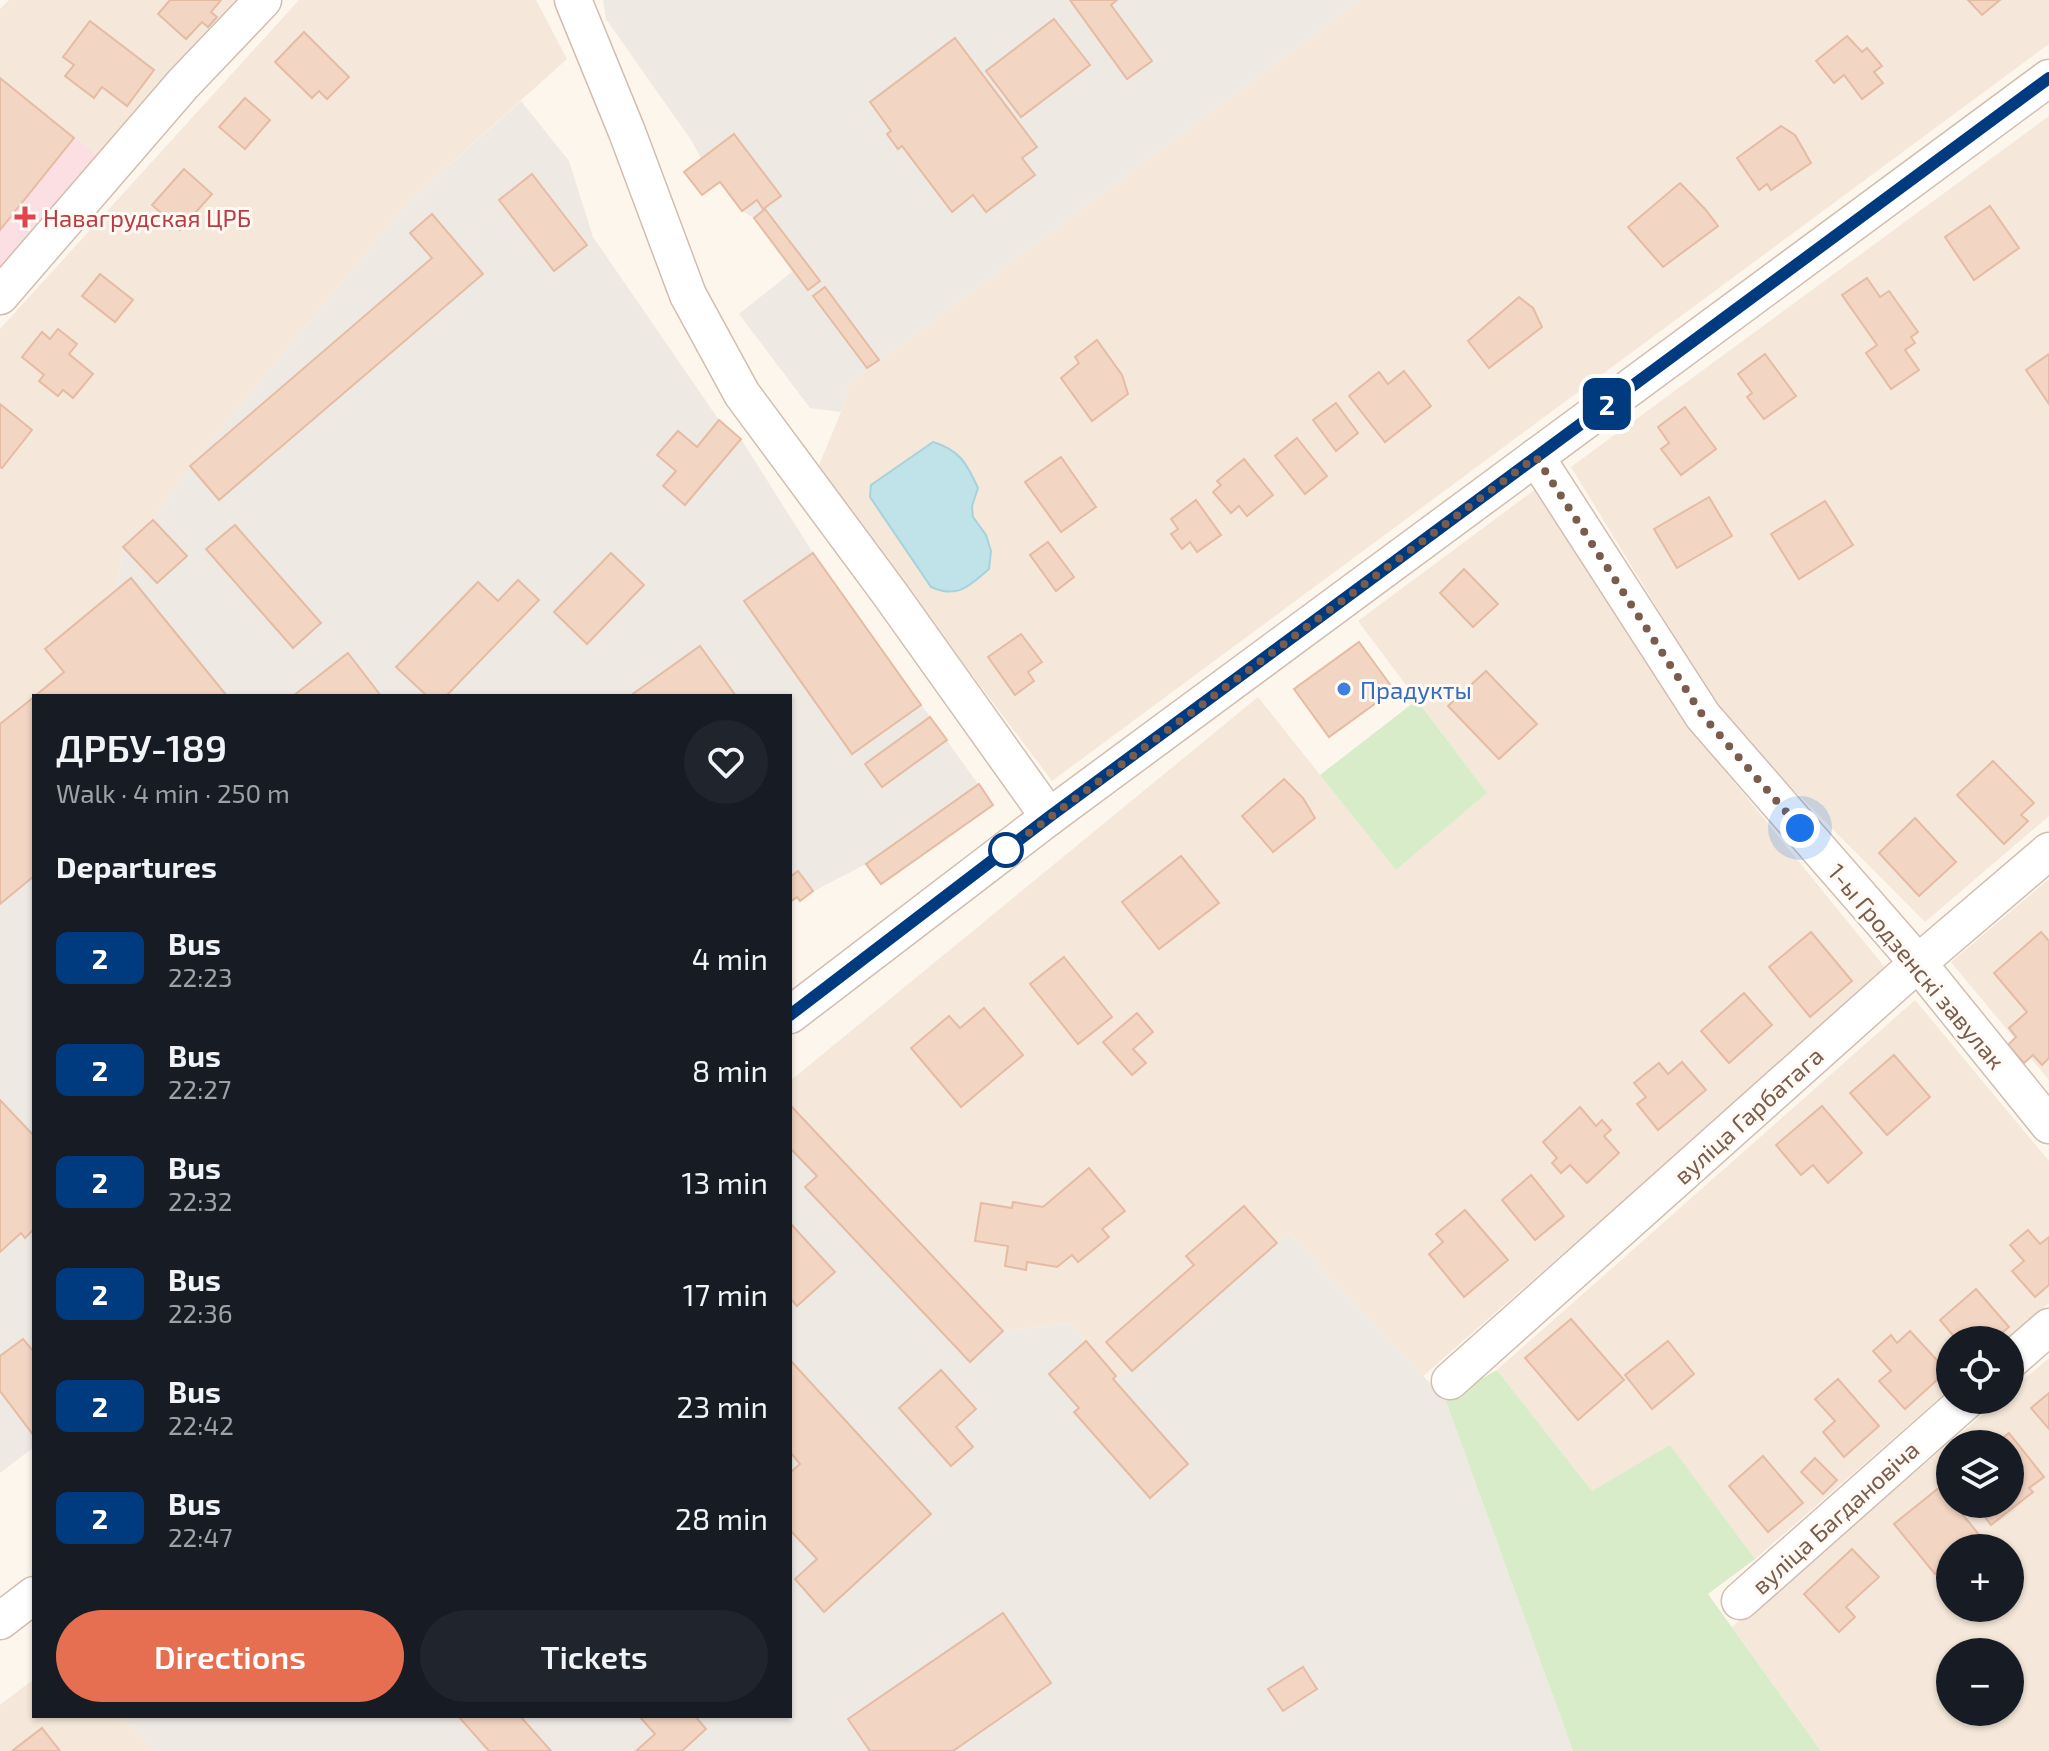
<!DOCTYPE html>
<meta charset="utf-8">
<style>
body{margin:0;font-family:"Exo 2",sans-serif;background:#20242c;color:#f1f3f6;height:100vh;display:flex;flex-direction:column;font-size:30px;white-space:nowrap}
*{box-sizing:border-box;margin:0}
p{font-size:26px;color:#9ea1a6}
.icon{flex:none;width:44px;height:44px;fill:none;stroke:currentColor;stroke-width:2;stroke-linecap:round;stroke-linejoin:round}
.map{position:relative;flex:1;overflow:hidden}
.details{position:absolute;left:32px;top:694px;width:760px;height:1024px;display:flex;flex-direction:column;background:#171b24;border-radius:0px;box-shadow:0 2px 6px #0004}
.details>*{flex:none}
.badge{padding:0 16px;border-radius:12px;font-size:28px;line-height:52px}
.buttons{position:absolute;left:1936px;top:1326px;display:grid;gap:16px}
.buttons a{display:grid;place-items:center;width:88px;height:88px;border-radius:50%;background:#171b24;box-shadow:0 2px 6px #0004;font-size:40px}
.you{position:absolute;width:40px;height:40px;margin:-20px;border:6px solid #fff;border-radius:50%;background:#1a73e8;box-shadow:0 0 0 12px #1a73e833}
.map>.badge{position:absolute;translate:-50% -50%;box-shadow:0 0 0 4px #fff}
h2{padding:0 24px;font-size:30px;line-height:72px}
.round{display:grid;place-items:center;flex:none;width:84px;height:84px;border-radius:42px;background:#20242c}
.summary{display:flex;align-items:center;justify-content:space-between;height:136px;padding:0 24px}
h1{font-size:38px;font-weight:600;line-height:60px}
.cta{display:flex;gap:16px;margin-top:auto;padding:16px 24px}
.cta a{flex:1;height:92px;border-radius:48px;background:#e76f51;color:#fff;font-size:32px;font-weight:600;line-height:92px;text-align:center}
.cta a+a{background:#20242c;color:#f1f3f6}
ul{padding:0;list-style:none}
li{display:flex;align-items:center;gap:24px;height:112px;padding:0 24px}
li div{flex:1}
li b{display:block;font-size:30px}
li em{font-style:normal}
li .badge{min-width:88px;font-weight:700;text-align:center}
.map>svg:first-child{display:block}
.residential{fill:#f5e8da;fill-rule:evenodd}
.industrial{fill:#efe9e4}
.medical{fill:#fbdfe3}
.green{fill:#d8ecc9}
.water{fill:#bfe3e8;stroke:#a5d3da;stroke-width:2}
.building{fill:#f3d5c3;stroke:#e6bba3;stroke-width:2}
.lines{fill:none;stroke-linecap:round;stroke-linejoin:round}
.minor-casing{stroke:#d1beb0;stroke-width:39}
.minor{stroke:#fff;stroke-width:36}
.line-casing{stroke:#fff;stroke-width:18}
.line{stroke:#003b80;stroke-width:12}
.walk{stroke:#7a5c4d;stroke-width:8;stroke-dasharray:0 14.4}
.health-dot{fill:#e0444e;stroke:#fffaf3;stroke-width:3}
.shop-dot{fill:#3f7fe0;stroke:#fffaf3;stroke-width:3}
.stop-dot{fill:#fff;stroke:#003b80;stroke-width:4}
.labels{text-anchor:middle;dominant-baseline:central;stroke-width:6;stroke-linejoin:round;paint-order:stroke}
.health-label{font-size:24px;fill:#be3a42;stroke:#fffaf3;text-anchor:start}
.shop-label{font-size:24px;fill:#366cbe;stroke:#fffaf3;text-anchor:start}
.street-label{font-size:24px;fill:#7a5c4d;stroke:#fffaf3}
</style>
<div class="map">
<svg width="2049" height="1751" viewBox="0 0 2049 1751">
<rect width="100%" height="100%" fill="#fdf6ec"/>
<!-- residential -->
<g class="residential">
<path d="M9 0H240L100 157 0 78V9Z"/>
<path d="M299 0H536L567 59 411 199 190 466 153 520 123 547 117 590 45 649 64 672 0 724V329Z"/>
<path d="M1360 0H2049V44L1052 781 817 470 841 412 849 384Z"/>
<path d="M2049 116V816L1925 922 1728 724 1571 467Z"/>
<path d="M1537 488 1712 755 1887 970 1423 1376 1289 1233 1132 1371 1116 1376 1070 1323 1003 1331 790 1105V1081L1258 697 1396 870 1487 793 1358 621Z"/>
<path d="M2049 879V1080L1951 962Z"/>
<path d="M1915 1000 2049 1161V1303L2006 1340H1950V1389L1755 1559 1670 1446 1592 1491 1497 1370Z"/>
<path d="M2049 1358V1751H1821L1732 1627 2000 1400H2010V1391ZM1950 1444H2010V1504H1950ZM1950 1548H2010V1608H1950ZM1950 1652H2010V1712H1950Z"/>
<path d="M34 1679V1716H121L156 1751H0V1705Z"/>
</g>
<!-- industrial -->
<g class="industrial">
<path d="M603 0H1360L849 384 841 412 810 408 739 314 793 271 754 218 742 211 720 182 702 195 684 172 701 158 691 140 606 19Z"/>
<path d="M521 101 569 161 593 237 719 420 741 439 813 553 993 805 881 884 866 864 814 891 800 901 797 897 790 902V696H35L64 672 45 649 117 590 123 547 153 520 190 466 411 199Z"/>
<path d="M34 697V1447L0 1473V724Z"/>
<path d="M790 1105 1003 1331 1070 1323 1116 1376 1132 1371 1289 1233 1445 1399 1573 1751H156L121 1716H790Z"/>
</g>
<!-- medical -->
<path class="medical" d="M0 78 100 157 0 278Z"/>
<!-- green -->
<g class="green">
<path d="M1417 700 1487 793 1396 870 1320 775Z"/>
<path d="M1497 1370 1592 1491 1670 1445 1755 1559 1708 1594 1821 1751H1573L1445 1399Z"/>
</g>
<!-- water -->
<path class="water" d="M933 442C960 450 967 464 978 488L972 506 973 517 986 535 991 551 989 569C969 586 958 599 931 587L870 497 871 485Z"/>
<!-- building -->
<g class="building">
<path d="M170 0H221L211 12 217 17 208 27 202 22 186 39 158 14Z"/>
<path d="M1070 0H1117L1111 5 1152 61 1127 79Z"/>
<path d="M1968 0H2000L1982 15Z"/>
<path d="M1054 19 1090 65 1021 117 986 71Z"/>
<path d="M90 21 154 70 127 106 102 87 94 98 65 76 74 65 63 57Z"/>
<path d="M304 32 349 77 327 99 319 91 312 98 275 62Z"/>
<path d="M1847 36 1862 52 1867 48 1882 66 1874 72 1883 83 1862 99 1844 75 1834 83 1816 61Z"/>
<path d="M955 38 1037 147 1022 158 1035 175 986 212 973 195 952 212 902 146 898 149 887 134 891 131 870 102Z"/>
<path d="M0 78 74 138 0 230Z"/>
<path d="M245 98 270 120 245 149 219 127Z"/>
<path d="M1781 126 1795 135 1811 163 1771 190 1767 184 1759 190 1737 158Z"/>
<path d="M734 134 781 196 763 209 757 200 742 211 720 182 702 195 684 172Z"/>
<path d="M184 169 212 194 180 230 152 205Z"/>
<path d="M532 174 587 245 554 271 499 200Z"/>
<path d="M1680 183 1705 209 1718 226 1663 267 1628 227Z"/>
<path d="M1990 206 2019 248 1974 280 1945 237Z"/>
<path d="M765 209 820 281 808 290 754 218Z"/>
<path d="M432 214 483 274 219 500 190 466 432 258 410 233Z"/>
<path d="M100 274 133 300 115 322 82 296Z"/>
<path d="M1867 278 1880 297 1889 291 1918 332 1911 337 1915 343 1905 350 1919 370 1891 389 1866 353 1877 345 1842 295Z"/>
<path d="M825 287 879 360 867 368 813 296Z"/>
<path d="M1519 297 1533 308 1542 327 1489 368 1468 341Z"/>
<path d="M58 329 77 344 69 354 93 374 73 398 63 390 58 396 39 381 44 375 22 357 42 332 50 339Z"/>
<path d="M1097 340 1122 375 1128 394 1092 421 1061 378 1079 363 1075 357Z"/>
<path d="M1765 354 1796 396 1764 419 1747 397 1752 393 1738 374Z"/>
<path d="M2049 354V404L2026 370Z"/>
<path d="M1404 371 1431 406 1385 442 1349 396 1379 372 1388 384Z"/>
<path d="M1336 403 1358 433 1336 451 1313 420Z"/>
<path d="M0 404 32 430 2 468 0 467Z"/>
<path d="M1685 407 1716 449 1681 475 1661 449 1669 443 1658 427Z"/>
<path d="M719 420 741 439 685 505 663 486 676 471 657 455 678 431 697 447Z"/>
<path d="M1297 438 1327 476 1305 494 1275 456Z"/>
<path d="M1061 457 1096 507 1061 532 1025 482Z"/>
<path d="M1244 459 1273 495 1247 516 1239 506 1231 513 1213 492 1221 485 1217 481Z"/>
<path d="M1709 497 1732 536 1677 568 1654 529Z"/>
<path d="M1196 500 1221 535 1197 552 1190 542 1182 549 1171 534 1178 529 1171 519Z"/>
<path d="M1825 501 1853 545 1799 579 1771 534Z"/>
<path d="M153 520 187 556 157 583 123 547Z"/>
<path d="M235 525 321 623 293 648 206 549Z"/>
<path d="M1048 542 1074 577 1056 591 1030 555Z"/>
<path d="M611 553 644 585 587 644 554 612Z"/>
<path d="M813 553 921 705 852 754 744 601Z"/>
<path d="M1464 569 1498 604 1473 627 1440 593Z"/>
<path d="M131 578 227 696H35L64 672 45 649Z"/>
<path d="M518 580 539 600 446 696H427L396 667 478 582 498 601Z"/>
<path d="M1021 634 1042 662 1028 672 1034 681 1015 695 988 657Z"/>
<path d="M1359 642 1394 690 1329 737 1294 689Z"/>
<path d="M700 646 736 696H630Z"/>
<path d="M348 653 381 696H293Z"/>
<path d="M1486 671 1537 724 1499 759 1448 706Z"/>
<path d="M34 697V876L0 904V724Z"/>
<path d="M930 717 947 740 882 787 865 764Z"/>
<path d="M1993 761 2034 803 2021 815 2028 821 2004 844 1957 795Z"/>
<path d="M1284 779 1303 798 1315 818 1273 852 1242 816Z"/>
<path d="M979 784 993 805 881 884 866 864Z"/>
<path d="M1915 818 1956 862 1919 896 1879 853Z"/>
<path d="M1181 856 1219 903 1159 949 1122 902Z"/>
<path d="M798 871 813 891 800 901 797 897 790 902V877Z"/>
<path d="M1811 932 1852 981 1810 1017 1769 967Z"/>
<path d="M2041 932 2049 941V1058L2042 1065 2033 1055 2024 1063 2008 1045 2016 1037 2009 1028 2027 1012 1994 973Z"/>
<path d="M1064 957 1112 1017 1078 1044 1030 984Z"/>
<path d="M1744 993 1772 1025 1729 1063 1701 1031Z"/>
<path d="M984 1008 1023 1055 961 1107 911 1048 949 1016 960 1028Z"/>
<path d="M1137 1013 1153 1032 1133 1049 1146 1063 1132 1075 1103 1042Z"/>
<path d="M1894 1055 1930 1097 1887 1135 1850 1093Z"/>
<path d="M1682 1062 1706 1090 1658 1130 1637 1104 1646 1097 1634 1083 1659 1063 1668 1074Z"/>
<path d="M0 1100 34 1136V1229L25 1238 21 1233 0 1252Z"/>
<path d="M790 1105 1003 1331 970 1362 805 1187 817 1176 790 1148Z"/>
<path d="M1822 1106 1862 1153 1828 1183 1813 1165 1801 1175 1776 1145Z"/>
<path d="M1580 1107 1596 1126 1602 1120 1611 1130 1604 1136 1619 1153 1587 1183 1570 1165 1561 1173 1552 1163 1557 1158 1543 1142Z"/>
<path d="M1089 1168 1125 1211 1102 1229 1109 1237 1078 1262 1072 1255 1057 1267 1027 1262 1026 1270 1005 1266 1008 1246 975 1241 981 1203 1012 1208 1013 1202 1043 1207Z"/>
<path d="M1531 1175 1564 1216 1535 1240 1502 1200Z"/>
<path d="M1244 1206 1277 1243 1132 1371 1106 1342 1194 1265 1186 1256Z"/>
<path d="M1465 1210 1508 1260 1464 1297 1429 1254 1443 1242 1436 1234Z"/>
<path d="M790 1223 835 1272 797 1306 790 1298Z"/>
<path d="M2028 1230 2040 1244 2049 1237V1285L2035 1297 2012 1271 2024 1261 2010 1245Z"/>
<path d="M1976 1289 2009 1327 1994 1340H1957L1940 1320Z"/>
<path d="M1571 1319 1624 1380 1578 1420 1525 1358Z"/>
<path d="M1910 1331 1947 1371 1905 1409 1879 1381 1891 1371 1873 1351 1891 1335 1897 1343Z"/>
<path d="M23 1339 34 1352V1436L0 1391V1356Z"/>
<path d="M1086 1341 1116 1376 1113 1379 1188 1464 1150 1498 1074 1412 1079 1408 1049 1374Z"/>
<path d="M1668 1341 1694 1374 1652 1409 1625 1375Z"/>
<path d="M790 1360 931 1514 824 1612 795 1579 817 1559 790 1530V1473L800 1464 790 1452Z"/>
<path d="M941 1370 976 1409 956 1427 973 1447 951 1466 899 1408Z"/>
<path d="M1838 1379 1879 1426 1844 1457 1823 1432 1835 1421 1815 1399Z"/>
<path d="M2049 1393V1429L2031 1408Z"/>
<path d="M2009 1433 2044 1477 2029 1488 2033 1492 1991 1525 1975 1504H2010V1444H1995Z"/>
<path d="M1763 1456 1803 1503 1768 1532 1729 1486Z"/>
<path d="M1815 1458 1837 1480 1823 1494 1801 1472Z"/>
<path d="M1940 1487 1950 1499V1504H1954L1981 1537 1968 1548H1950V1562L1935 1574 1894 1524Z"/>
<path d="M1852 1549 1879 1577 1846 1607 1855 1617 1839 1632 1804 1594Z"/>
<path d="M1003 1613 1051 1683 953 1751H870L848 1719Z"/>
<path d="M1303 1667 1317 1689 1283 1711 1268 1689Z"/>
<path d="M458 1716H520L551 1751H489Z"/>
<path d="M639 1716H695L706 1729 682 1751H636L655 1734Z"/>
<path d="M42 1728 60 1751H12Z"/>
</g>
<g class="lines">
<!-- minor casing -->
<g class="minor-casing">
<g id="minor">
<path d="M573 0 627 132 688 295 742 394 890 594 1049 817"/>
<path d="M0 296 183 84 263 0"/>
<path d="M1536 457 1703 716 1918 963 2049 1125"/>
<path d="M790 1015 1049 817 2049 78"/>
<path d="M2010 1361 2049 1327"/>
<path d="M1450 1381 1918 963 2049 851"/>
<path d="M1740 1601 1967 1400"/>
<path d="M0 1621 34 1595"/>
</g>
</g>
<!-- minor -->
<use href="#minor" class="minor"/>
</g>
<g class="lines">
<!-- line casing -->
<g class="line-casing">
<path id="line" d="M790 1015 1049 817 2049 78"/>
</g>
<!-- line -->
<use href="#line" class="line"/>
<!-- walk -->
<path class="walk" d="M1006 850 1536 457 1703 716 1800 828"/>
</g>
<!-- markers -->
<path class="health-dot" d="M21 205h8v8h8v8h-8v8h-8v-8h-8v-8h8z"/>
<circle class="shop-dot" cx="1344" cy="689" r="8"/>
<circle class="stop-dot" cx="1006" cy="850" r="16"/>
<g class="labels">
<!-- health labels -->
<g class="health-label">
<text x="43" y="217">Навагрудская ЦРБ</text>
</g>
<!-- shop labels -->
<g class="shop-label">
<text x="1360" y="689">Прадукты</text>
</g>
<!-- street labels -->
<g class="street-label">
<text transform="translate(1917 966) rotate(50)">1-ы Гродзенскі завулак</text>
<text transform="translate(1748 1115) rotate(-42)">вуліца Гарбатага</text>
<text transform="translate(1835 1517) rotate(-42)">вуліца Багдановіча</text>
</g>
</g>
</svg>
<div class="buttons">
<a><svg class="icon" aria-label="locate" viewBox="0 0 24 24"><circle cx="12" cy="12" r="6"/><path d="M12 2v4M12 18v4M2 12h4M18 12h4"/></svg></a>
<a><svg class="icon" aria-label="layers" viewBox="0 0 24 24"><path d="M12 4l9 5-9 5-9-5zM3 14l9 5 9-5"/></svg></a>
<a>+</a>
<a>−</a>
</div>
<div class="you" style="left:1800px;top:828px"></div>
<b class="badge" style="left:1607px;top:404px;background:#003b80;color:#fff">2</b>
<section class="details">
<div class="summary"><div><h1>ДРБУ-189</h1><p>Walk · 4 min · 250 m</p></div><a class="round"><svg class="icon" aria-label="heart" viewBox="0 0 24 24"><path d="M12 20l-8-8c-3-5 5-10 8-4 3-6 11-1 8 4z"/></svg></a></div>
<h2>Departures</h2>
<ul>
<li><span class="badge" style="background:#003b80;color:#fff">2</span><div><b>Bus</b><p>22:23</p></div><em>4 min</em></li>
<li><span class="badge" style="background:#003b80;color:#fff">2</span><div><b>Bus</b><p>22:27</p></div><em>8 min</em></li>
<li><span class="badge" style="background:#003b80;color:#fff">2</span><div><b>Bus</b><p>22:32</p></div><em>13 min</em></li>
<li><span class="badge" style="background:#003b80;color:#fff">2</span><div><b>Bus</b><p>22:36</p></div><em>17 min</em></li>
<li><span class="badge" style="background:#003b80;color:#fff">2</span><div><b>Bus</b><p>22:42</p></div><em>23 min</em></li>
<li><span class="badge" style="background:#003b80;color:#fff">2</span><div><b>Bus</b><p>22:47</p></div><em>28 min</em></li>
</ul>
<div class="cta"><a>Directions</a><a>Tickets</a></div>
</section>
</div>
